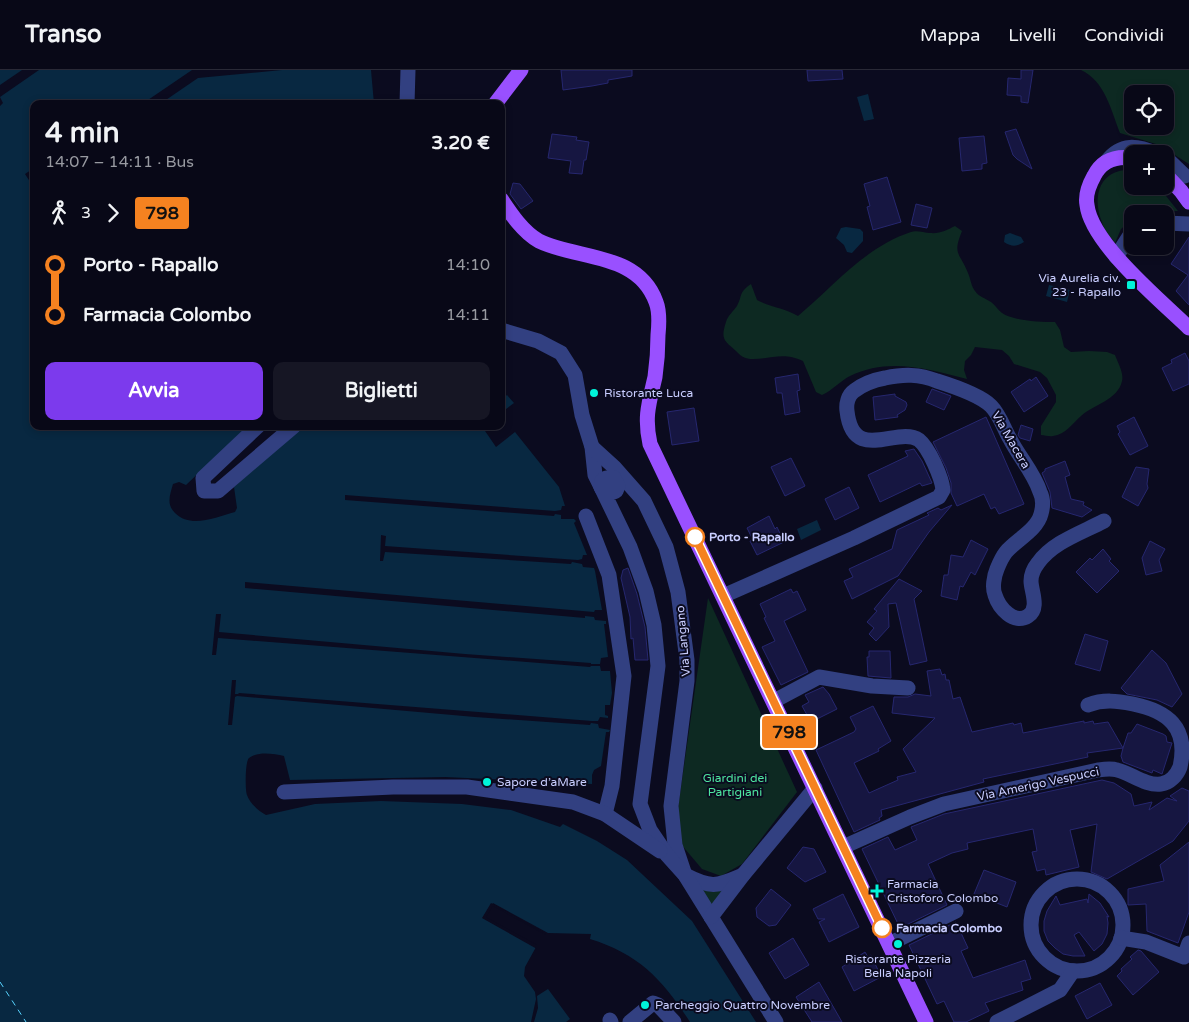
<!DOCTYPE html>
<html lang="it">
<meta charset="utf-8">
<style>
body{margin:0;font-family:"Varela Round",sans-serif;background:#161624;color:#f1f3f6;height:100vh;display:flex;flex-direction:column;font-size:19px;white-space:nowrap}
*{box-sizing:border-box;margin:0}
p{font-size:16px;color:#989aa1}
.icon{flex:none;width:28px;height:28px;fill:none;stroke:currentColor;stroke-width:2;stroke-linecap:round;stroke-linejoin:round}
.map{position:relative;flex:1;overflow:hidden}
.side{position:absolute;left:30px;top:30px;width:475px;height:330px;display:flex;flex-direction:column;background:#080817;border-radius:10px;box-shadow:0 2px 8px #0003,0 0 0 1px #292936}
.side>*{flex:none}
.badge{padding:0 10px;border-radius:4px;font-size:18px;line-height:32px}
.fabs{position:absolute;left:1124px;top:15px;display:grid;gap:10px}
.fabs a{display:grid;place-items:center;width:50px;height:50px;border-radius:10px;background:#080817;box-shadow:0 2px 8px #0003,0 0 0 1px #292936;font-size:25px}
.map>.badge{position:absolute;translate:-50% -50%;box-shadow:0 0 0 2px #fff}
.legs{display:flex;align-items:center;gap:8px;height:55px;padding:0 15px;font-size:16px}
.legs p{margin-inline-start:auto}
.head{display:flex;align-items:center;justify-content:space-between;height:85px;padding:0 15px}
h1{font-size:28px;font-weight:700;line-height:38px}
.primary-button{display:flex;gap:10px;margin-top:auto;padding:10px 15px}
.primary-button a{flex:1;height:58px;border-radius:10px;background:#7c3aed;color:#fff;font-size:20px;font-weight:700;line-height:58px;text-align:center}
.primary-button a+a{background:#161624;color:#f1f3f6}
ul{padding:0 15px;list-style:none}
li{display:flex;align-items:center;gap:18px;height:50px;font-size:19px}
li i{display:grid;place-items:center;width:8px;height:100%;margin:0 6px;background:currentColor}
li i::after{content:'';width:12px;height:12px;margin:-6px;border:4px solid;border-radius:50%;background:#080817}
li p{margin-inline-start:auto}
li:first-child i{background:linear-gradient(#0000 50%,currentColor 0)}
li:last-child i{background:linear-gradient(currentColor 50%,#0000 0)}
header{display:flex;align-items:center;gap:30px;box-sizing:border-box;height:70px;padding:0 25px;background:#080817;border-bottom:1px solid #292936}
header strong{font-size:24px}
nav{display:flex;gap:28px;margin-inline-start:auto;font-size:18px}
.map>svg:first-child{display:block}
.green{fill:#0d2922;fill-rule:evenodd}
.water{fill:#082841}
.pier{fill:#0b0b1f}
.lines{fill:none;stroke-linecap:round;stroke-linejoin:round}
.ferry{stroke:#57d4ff;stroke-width:1;stroke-dasharray:6 5;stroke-linecap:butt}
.building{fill:#161641;stroke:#26276f}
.minor{stroke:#324081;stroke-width:15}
.major{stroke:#9950ff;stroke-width:15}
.line-1-casing{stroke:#fff;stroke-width:11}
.line-1{stroke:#f58220;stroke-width:8}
.poi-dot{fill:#00f4d9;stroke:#0b0b1f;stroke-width:2}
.stop-1-dot{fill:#fff;stroke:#f58220;stroke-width:2.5}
.labels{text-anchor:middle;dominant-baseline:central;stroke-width:4;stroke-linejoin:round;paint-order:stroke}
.poi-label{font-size:12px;fill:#c9ceff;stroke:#0b0b1f;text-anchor:start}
.street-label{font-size:12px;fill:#c9ceff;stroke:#0b0b1f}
.stop-label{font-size:12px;font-weight:bold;fill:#c9ceff;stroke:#0b0b1f;text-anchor:start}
.park-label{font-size:12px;fill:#4ee6a0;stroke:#0b0b1f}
</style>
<header>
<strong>Transo</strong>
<nav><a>Mappa</a><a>Livelli</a><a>Condividi</a></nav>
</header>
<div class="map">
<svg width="1189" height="952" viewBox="0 0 1189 952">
<rect width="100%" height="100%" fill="#0b0b1f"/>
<!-- green -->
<g class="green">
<path d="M1081 0H1189V94L1159 75 1120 63C1111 40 1105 11 1081 0ZM1132 24H1165V56H1132Z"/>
<path d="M1125 100H1132V116H1158L1178 141C1162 141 1148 144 1132 144V149L1121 159 1115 173C1110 166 1104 160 1102 152 1093 130 1097 103 1125 100Z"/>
<path d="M955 156 962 161C952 186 960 182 968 203 971 210 971 216 975 221 979 227 985 228 991 232 995 235 998 240 1002 243 1014 251 1040 252 1055 252L1060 260 1064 277 1071 282 1089 281 1107 282 1115 285C1118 293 1124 303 1122 311 1118 330 1093 335 1081 346 1072 354 1066 364 1053 366 1049 367 1045 365 1041 365V356L1056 332V325L1047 308 1040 302 1014 294 1009 286 1002 280 975 277 971 285 965 291 964 300 967 309C929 299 888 287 850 306 840 311 833 320 822 325L816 322 803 291C782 281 770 290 750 289 743 288 741 286 736 281 725 271 720 270 726 252 728 245 733 242 737 236 743 225 738 223 751 214L757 230C770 237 785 238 798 246 834 216 865 177 911 162 917 160 924 163 930 163 940 164 947 160 955 156Z"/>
<path d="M708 528 797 722 742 794 721 806 702 799 674 766Z"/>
<path d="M698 818 709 821H725L712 837Z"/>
</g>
<!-- water -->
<g class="water">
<path d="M0 0H22L0 15Z"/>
<path d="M39 0H192L142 34H34V98L25 104 34 118V356H248L186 415 179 412 173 414C170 425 166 434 175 443 191 459 216 447 235 442L237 438 234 417 302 356H485L483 358 496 377 515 362 559 417 565 436H562L561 440 555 441 345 425V430L554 446 555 444 561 445V449H574L576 451 574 453 587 485H583L582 489 578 490 385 476 386 466 381 465 380 491H383L385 482 571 494 572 492 582 494 583 497 594 498 595 501 602 540H595L594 542 245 512V518L585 548V546L594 547 595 550 606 551V554H604L608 587 601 588 600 594H591V593L465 584 219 562 221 544H216L212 585H216L218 568 590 597 591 596H600L601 601H610L612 623 610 635H605V645L608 646V648L600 647 598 651H592L239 623 238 624H235L236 610H232L228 655H232L235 627 237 626 475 647 590 655 591 653 598 654 599 658 610 660 609 662H606L601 696 594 700 592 705V714L445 707 290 710 284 686C274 684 258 681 249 688 245 691 245 720 247 725 249 732 259 742 266 745L315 734 381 731 462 734 511 740 560 757 563 754 597 771 627 790 692 851 756 952H690C663 910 639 884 590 869L591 864 548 863 493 833 483 848 536 877 525 897 524 906 535 922 536 929 531 952H0V36L3 33 0 27Z"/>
<path d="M282 0H371L374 34H160L198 8Z"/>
<path d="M868 24 874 49 864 51 857 27Z"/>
<path d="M846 157 860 159 863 162V171L852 183 847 182 844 175 836 168 841 158Z"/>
<path d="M1010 163 1021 167 1024 172C1016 177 1012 177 1004 172L1005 165Z"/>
<path d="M1049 215 1070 220 1067 232 1046 226Z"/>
<path d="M507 325 514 333 501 343V330Z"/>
<path d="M817 450 821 460 801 470 797 459Z"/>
<path d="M548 919 570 949 566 952H534L538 938 537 926Z"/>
</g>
<!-- pier -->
<path class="pier" d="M491 833 546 864V865L493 836 486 847 537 875V879L482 848Z"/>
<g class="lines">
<!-- ferry -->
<path class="ferry" d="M0 912 26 952"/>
</g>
<!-- building -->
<g class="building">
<path d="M561 0H632V6L608 10V13L592 16 563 20Z"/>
<path d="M807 0H842L843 9 808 11Z"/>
<path d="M1021 0H1033L1028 33 1021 32V26L1007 25 1008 8 1021 9Z"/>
<path d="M1016 59 1032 99 1017 89 1013 85 1005 62Z"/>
<path d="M552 64 577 67 576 70 589 72 586 90H584L582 104 569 103 571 91 548 88Z"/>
<path d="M984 66 987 93 982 94V99L962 101 959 68Z"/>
<path d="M887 107 901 152 873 160 867 137 870 136 864 114Z"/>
<path d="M513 113 520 114 533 131 521 139 510 124Z"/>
<path d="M916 134 932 138 927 158 911 155Z"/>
<path d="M1189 167V235L1176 221 1188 205 1171 194Z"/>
<path d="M1185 283 1189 291V314L1173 321 1162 298 1172 293 1171 290Z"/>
<path d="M798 304 800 320 797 321 800 342 785 345 782 323H777L775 308Z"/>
<path d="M1036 307 1048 326 1024 342 1011 322 1030 309 1031 311Z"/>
<path d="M932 319 951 326 944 340 926 332Z"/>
<path d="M895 324V326L906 332 907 335 905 340 897 345 898 347 875 350 873 327Z"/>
<path d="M694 338 699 371 672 375 667 342Z"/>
<path d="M986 347 1024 434 999 444 995 437 991 439 984 424 957 436 951 423V413L946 398 933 372Z"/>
<path d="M1134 347 1148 376 1130 385 1118 364 1120 362 1117 356Z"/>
<path d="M1021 355 1033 359 1030 371 1020 368 1018 365Z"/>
<path d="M914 379 922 391 932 413 922 416 920 413 880 432 868 405 908 386 905 381Z"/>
<path d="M791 388 805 416 785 426 771 397Z"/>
<path d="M1065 391 1070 405 1065 407 1071 429 1084 432 1083 435 1092 440 1082 447 1052 438 1050 422 1042 403 1045 401V399Z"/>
<path d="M1136 397 1149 399 1147 414 1148 418 1138 436 1122 427Z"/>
<path d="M849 417 859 438 835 450 825 429Z"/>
<path d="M952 435 929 462 898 506 852 529 844 511 853 507 849 499 892 479 897 460 929 445 927 443 938 438 941 440Z"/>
<path d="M769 446 775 459 777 457 784 472 757 485 750 471 753 470 747 458Z"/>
<path d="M971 470 988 479 975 505 971 502 963 517 960 516 957 530 941 526 944 505H948L951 485 963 487Z"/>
<path d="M1150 471 1165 479 1159 490 1162 501 1146 505 1142 488Z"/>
<path d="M1103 479 1111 489 1109 491 1119 501 1097 523 1076 502 1090 488 1092 490Z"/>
<path d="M628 498 637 524 645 557 648 590H635L633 568 631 569 630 547 621 508 623 500Z"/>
<path d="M899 509 922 521 914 529 927 591 910 595 896 533 888 534 889 557 876 571 869 564 874 558 867 552 877 541 874 539Z"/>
<path d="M791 519 793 523 797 521 806 540 784 551 808 602 781 615 762 577 775 571 764 548 766 547 760 534Z"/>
<path d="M1085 564 1108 571 1100 601 1075 594Z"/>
<path d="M1152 580 1166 593 1182 624 1172 637 1157 630 1127 624 1121 618Z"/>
<path d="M869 581H890L891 608 868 606 867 587H869Z"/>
<path d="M940 599 942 605 945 604 946 610H949L953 629 960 627 972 662 1013 653 1014 655 1021 653 1023 663 1084 651V653L1093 651 1094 654 1108 652 1123 678 1128 663H1131L1137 654 1163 664 1166 666 1167 672 1172 673 1162 704 1153 700 1152 703 1123 692 1121 686 1123 678 1087 683 1088 687 983 709 984 712 881 740 882 746 879 748 880 750 854 762 816 680 854 662 856 659 850 647 873 636 891 671 878 679 879 681 854 693 869 723 898 710 897 707 916 702 903 679 935 648 892 643 894 627H908L915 624 931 626 927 601Z"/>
<path d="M823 617 829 624 837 639 811 652 802 636 809 632 805 625Z"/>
<path d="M1102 710 1114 713 1131 724 1134 736 1152 732 1149 740 1167 728 1177 731 1170 726 1182 718 1189 721V751L1173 771 1107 809 1091 802 1097 754 1070 760 1079 797 1046 805 1045 799 1037 801 1032 782 1037 781 1033 759 967 773 968 779 952 783 928 794 947 835 900 858 862 779 888 767 895 780 917 770 911 757 944 744Z"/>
<path d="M1189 772V842L1178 873 1147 861 1146 834 1128 835V819L1164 811 1160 795Z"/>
<path d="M803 777 814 779 826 802 805 812 787 798Z"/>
<path d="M984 800 1016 812 1007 837 974 824Z"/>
<path d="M771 819 791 835 776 855 769 856 757 847 756 838Z"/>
<path d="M843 824 859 857 829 872 819 852 825 849H818L813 839Z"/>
<path d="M1089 824 1100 833 1109 847 1107 846 1108 853 1107 864 1102 874 1094 881 1079 862 1074 865 1085 886H1073L1063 884 1055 878 1048 871 1044 861V851L1047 841 1056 826 1060 835 1087 829 1088 833Z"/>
<path d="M956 852 968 878 961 881 973 908 1025 890 1031 909 1021 912 1023 920 985 933 989 941 966 952H954L944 931 937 934 909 875Z"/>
<path d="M793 868 809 895 785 909 769 883Z"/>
<path d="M1138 880 1141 881 1159 902 1133 925 1117 906 1122 901 1121 899 1132 889 1130 887Z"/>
<path d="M865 882 868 887 871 885 878 900 875 901 879 908 854 921 842 897Z"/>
<path d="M819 912 842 952H812L796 927Z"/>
<path d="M1100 913 1112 935 1087 949 1075 926Z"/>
</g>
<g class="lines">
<!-- minor -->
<g class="minor">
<path d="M407 34 408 0"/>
<path d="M1165 87 1185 106"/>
<path d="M1107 91C1121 73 1137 75 1157 84"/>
<path d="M1165 153 1189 154"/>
<path d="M1116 187 1132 162"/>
<path d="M501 260 538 271 561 283 575 305 582 345 592 377 595 405 602 419"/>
<path d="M258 356 203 408 204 421H218L294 356"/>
<path d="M592 377 614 397 644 431 666 477 678 522 687 590V611L671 736 675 775 685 805C712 819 717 816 743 805"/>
<path d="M604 421 611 423 616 421 618 416 614 408H606L602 411 601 417 630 477 646 521 654 555 658 596 640 734 650 760 667 785 685 805 776 952"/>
<path d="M586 446 609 505 624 606 612 716 605 744"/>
<path d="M723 526 854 468 939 427 943 420C942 408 929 378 919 370 898 355 853 395 847 341 846 334 848 325 854 321 863 314 874 310 885 308 904 304 919 304 937 311 953 316 980 325 991 336 1000 345 1004 359 1010 369 1019 387 1034 403 1040 422 1043 428 1043 437 1041 444 1037 460 1016 470 1006 482 1002 487 999 494 997 499 994 506 992 518 995 525 999 538 1014 555 1028 546 1040 538 1031 521 1031 511 1031 505 1034 498 1038 493 1053 472 1081 463 1104 451"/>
<path d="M774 631 819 607 872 616 908 618"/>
<path d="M284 722 393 717H467L573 732 605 744 660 781"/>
<path d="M843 777 910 747 944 734 1098 700C1105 699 1111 698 1117 700 1131 703 1145 716 1161 714 1170 713 1177 705 1180 697 1189 657 1167 641 1133 634 1117 631 1104 629 1088 635"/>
<circle cx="1077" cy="855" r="46"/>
<path d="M711 847 743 805 815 718"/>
<path d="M1121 868 1146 872 1184 887 1189 873"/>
<path d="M889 874 956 841"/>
<path d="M610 950 611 952"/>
<path d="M630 952 653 933 658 935 674 952"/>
<path d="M997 952 1060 920 1073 901"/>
</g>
<!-- major -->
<g class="major">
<path d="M495 34 521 0"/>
<path d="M1132 88C1116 86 1102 90 1094 106 1089 115 1085 125 1087 135 1091 173 1161 231 1189 258"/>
<path d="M1165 104 1181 121 1189 132"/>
<path d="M501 129C511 144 523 162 539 171 578 190 638 182 656 232 660 242 659 255 658 265 658 279 657 293 655 307 649 333 644 347 650 374L926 952"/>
</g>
</g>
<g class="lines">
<!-- line-1 casing -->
<g class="line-1-casing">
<path id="line-1" d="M695 467 882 858"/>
</g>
<!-- line-1 -->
<use href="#line-1" class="line-1"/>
</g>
<!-- markers -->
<g class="poi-dot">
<rect x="1126" y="210" width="10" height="10" rx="2.5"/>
<circle cx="594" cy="323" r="5"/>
<circle cx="487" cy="712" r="5"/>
<path d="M874.5 813.5h5v5h5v5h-5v5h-5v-5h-5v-5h5z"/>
<circle cx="898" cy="874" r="5"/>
<circle cx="645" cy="935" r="5"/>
</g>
<g class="stop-1-dot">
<circle cx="695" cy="467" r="9"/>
<circle cx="882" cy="858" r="9"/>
</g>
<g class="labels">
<!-- poi labels -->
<g class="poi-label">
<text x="1121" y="208" text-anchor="end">Via Aurelia civ.<tspan x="1121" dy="14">23 - Rapallo</tspan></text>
<text x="604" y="323">Ristorante Luca</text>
<text x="497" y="712">Sapore d’aMare</text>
<text x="887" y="814">Farmacia<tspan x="887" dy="14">Cristoforo Colombo</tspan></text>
<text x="898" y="889" text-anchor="middle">Ristorante Pizzeria<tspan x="898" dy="14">Bella Napoli</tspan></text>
<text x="655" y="935">Parcheggio Quattro Novembre</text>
</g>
<!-- street labels -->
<g class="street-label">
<text transform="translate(1011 370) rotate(60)">Via Macera</text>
<text transform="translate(683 571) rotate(-95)">Via Langano</text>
<text transform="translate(1038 714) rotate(-12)">Via Amerigo Vespucci</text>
</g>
<!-- stop labels -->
<g class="stop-label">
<text x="709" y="467">Porto - Rapallo</text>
<text x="896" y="858">Farmacia Colombo</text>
</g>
<!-- park labels -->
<g class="park-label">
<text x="735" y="708">Giardini dei<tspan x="735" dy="14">Partigiani</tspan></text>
</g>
</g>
</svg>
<div class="fabs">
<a><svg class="icon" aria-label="locate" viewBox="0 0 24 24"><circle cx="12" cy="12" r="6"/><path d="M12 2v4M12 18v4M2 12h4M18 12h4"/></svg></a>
<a>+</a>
<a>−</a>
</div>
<b class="badge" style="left:789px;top:662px;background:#f58220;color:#111">798</b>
<section class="side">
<div class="head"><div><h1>4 min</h1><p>14:07 – 14:11 · Bus</p></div><b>3.20 €</b></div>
<div class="legs"><svg class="icon" aria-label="walk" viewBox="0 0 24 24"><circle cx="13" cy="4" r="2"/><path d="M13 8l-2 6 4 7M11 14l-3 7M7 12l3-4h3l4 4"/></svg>3<svg class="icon" aria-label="forward" viewBox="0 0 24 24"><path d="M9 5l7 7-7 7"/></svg><b class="badge" style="background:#f58220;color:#111">798</b></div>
<ul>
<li><i style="color:#f58220"></i><b>Porto - Rapallo</b><p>14:10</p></li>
<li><i style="color:#f58220"></i><b>Farmacia Colombo</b><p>14:11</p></li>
</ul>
<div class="primary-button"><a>Avvia</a><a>Biglietti</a></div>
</section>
</div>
